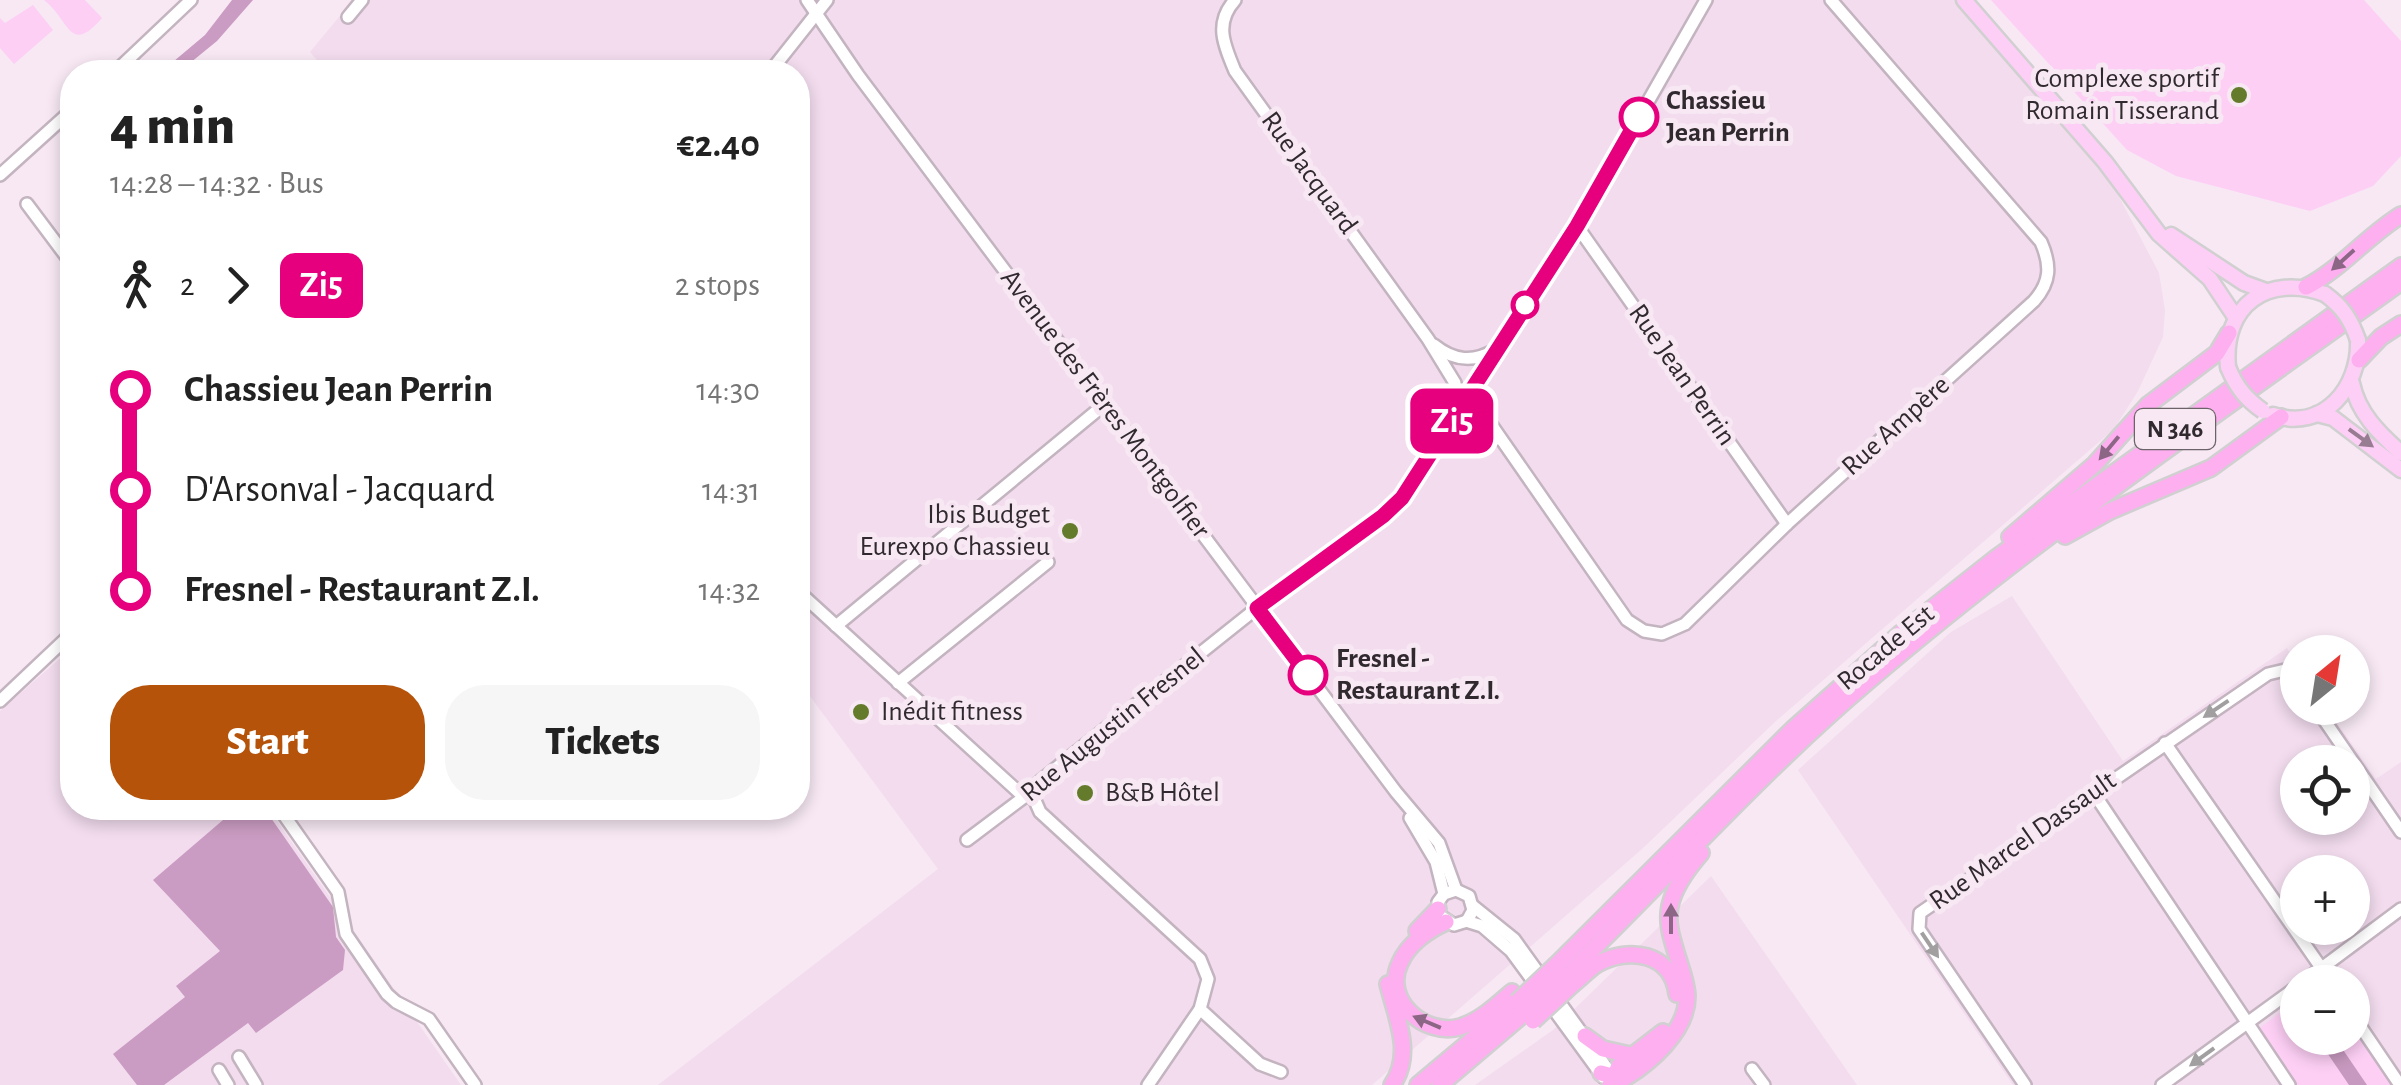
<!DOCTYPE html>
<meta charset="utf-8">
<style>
body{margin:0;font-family:"Alegreya Sans",sans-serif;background:#f6f6f6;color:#222;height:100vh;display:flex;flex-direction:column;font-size:38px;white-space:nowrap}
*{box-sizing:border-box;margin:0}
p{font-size:32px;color:#767676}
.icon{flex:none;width:55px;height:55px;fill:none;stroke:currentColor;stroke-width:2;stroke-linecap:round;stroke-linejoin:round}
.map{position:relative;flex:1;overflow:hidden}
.drawer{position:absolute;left:60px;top:60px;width:750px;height:760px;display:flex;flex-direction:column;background:#fff;border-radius:40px;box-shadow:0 5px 15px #0003}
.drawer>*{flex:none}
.badge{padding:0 20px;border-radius:15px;font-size:35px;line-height:65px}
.needle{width:65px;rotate:30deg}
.controls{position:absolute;left:2280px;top:635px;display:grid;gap:20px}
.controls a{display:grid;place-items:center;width:90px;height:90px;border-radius:50%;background:#fff;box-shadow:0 5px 15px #0003;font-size:50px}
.map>.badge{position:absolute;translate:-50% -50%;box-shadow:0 0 0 5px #fff}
.legs{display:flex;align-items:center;gap:15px;height:110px;padding:0 50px;font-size:32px}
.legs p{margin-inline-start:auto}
.overview{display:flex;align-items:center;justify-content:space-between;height:170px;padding:0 50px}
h1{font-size:55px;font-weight:800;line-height:75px}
.action{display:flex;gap:20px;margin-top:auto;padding:20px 50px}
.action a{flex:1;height:115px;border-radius:40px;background:#b45309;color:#fff;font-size:40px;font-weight:800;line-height:115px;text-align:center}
.action a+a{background:#f6f6f6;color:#222}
ul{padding:0 50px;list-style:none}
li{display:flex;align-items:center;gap:35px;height:100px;font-size:38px}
li i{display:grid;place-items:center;width:15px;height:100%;margin:0 12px;background:currentColor}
li i::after{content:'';width:25px;height:25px;margin:-12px;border:8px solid;border-radius:50%;background:#fff}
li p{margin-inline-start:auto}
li:first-child i{background:linear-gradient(#0000 50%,currentColor 0)}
li:last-child i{background:linear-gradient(currentColor 50%,#0000 0)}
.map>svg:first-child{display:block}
.built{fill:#f2dcee;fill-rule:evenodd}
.green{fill:#fdcff5}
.forest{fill:#cb9cc3}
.water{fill:#c899c0}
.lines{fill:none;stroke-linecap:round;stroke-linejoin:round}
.minor-casing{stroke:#c3b4c0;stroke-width:16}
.major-casing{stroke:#d1d0d1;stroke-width:19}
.highway-casing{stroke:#d1d0d1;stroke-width:20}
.minor{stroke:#fff;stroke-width:11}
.major{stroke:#fecff6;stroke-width:14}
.highway{stroke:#fdaff0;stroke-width:15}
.major-bridge-casing{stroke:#d1d0d1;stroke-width:19;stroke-linecap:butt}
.highway-bridge-casing{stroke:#d1d0d1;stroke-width:20;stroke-linecap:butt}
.major-bridge{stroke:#fecff6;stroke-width:14}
.highway-bridge{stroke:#fdaff0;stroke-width:15}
.oneway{fill:#8c6685}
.oneway2{fill:#977c92}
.oneway3{fill:#a29fa1}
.line-1-casing{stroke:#fff;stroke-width:22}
.line-1{stroke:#e6007e;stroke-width:15}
.poi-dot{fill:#657b2c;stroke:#f7e8f4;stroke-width:4}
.stop-1-dot{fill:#fff;stroke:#e6007e;stroke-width:5}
.labels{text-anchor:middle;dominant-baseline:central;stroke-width:10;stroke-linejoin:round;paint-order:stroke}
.shield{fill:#f7e8f4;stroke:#6c6369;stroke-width:2.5}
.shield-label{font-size:25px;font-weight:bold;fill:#302a2e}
.poi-label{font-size:28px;fill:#302a2e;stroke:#f7e8f4;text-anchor:end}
.stop-label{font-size:28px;font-weight:bold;fill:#302a2e;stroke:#f7e8f4;text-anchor:start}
.street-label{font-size:28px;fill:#302a2e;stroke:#f7e8f4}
</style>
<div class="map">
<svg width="2401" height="1085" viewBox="0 0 2401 1085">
<rect width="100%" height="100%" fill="#f7e8f4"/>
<!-- built -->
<g class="built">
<path d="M353 0H1955L2084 145 2117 193 2159 273 2165 310 2163 337 2138 391 2114 429 1777 720 1642 849 1372 1085H658L938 869 798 680V72H327L310 52Z"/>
<path d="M2012 596 2123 761 2287 648 2297 664 2298 708H2327L2376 779 2401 762V1085H2013L1798 770 1951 632ZM2298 762H2352V818H2298ZM2298 872H2352V928H2298ZM2298 982H2352V1038H2298Z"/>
<path d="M72 648V808H268L461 1085H0V711Z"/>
<path d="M1711 876 1857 1085H1475L1553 1030Z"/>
</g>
<!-- green -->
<g class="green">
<path d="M44 0H85L102 18C69 56 70 20 44 0Z"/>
<path d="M1991 0H2364L2401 41V156L2373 186 2310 211 2176 176 2127 150Z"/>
<path d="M33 5 53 30 14 64 0 48V18L5 23Z"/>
<path d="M2297 1000 2298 1038H2352L2353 1025 2394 1085H2293L2256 1031Z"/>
</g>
<!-- forest -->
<g class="forest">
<path d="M232 0H253L217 41 179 72H161L205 35Z"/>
<path d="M237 808H264L333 907 336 937 345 950 343 970 256 1033 248 1023 164 1085H137L113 1054 185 997 176 986 220 951 153 880Z"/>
</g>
<!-- water -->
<path class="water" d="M2317 1038H2335L2367 1085H2349Z"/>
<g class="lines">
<!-- minor casing -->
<g class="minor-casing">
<g id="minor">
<path d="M807 0 858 75 1396 792 1439 843 1456 890"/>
<path d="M1235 0C1214 23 1224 45 1235 71L1428 339 1455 383V414"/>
<path d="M348 17 362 0"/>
<path d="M115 72 191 0"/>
<path d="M770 72 827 0"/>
<path d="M0 175 72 110"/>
<path d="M27 204 72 264"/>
<path d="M1577 226 1787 524"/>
<path d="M1434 345C1454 361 1473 363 1495 350"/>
<path d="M1479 378 1476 390 1479 407 1627 620 1644 631 1662 634 1685 624 1787 524 2034 301C2051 282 2051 265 2041 242L1831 0"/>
<path d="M1446 432 1468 426 1498 439"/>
<path d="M798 591 1024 797"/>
<path d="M836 626 1105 404"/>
<path d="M898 683 1048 562"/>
<path d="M0 701 72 633"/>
<path d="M2316 708 2401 832"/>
<path d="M2165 743 2331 982"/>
<path d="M2093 792 2289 1085"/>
<path d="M1033 796 1040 812 1200 959 1208 979 1200 1009 1148 1085"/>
<path d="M279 808 338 892 346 934 387 994 396 1002 429 1019 475 1085"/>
<path d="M1410 818 1436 862 1444 894 1438 902 1439 915 1454 925 1467 921 1473 910 1469 896 1456 890 1444 894"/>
<path d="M967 840 1024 797 1033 796 1038 783 1060 765 1257 608 1383 516 1402 498 1577 226 1706 0"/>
<path d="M1473 906 1514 939 1614 1078"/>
<path d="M1466 921 1482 926 1511 951 1603 1077"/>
<path d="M2303 982 2401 909"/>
<path d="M1200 1009 1260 1064 1281 1072"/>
<path d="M2352 1014 2400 1085"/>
<path d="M239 1057 256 1085"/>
<path d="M1752 1069 1764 1085"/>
<path d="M219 1070 228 1085"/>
<path d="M2025 1085 1919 929 1920 913 2268 674 2285 670 2298 681"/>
<path d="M2162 1085 2298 986"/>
</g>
</g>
<!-- major casing -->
<g class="major-casing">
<g id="major">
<path d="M1964 0 2105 162 2159 234 2210 279 2236 318"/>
<path d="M2171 235 2244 283 2266 291"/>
<path d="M2228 367C2222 305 2268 273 2325 294"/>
<path d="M2352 383C2358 413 2379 433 2401 453"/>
<path d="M2317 414 2333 418 2401 470"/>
<path d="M2273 415C2324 432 2360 387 2358 340"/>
</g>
</g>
<!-- highway casing -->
<g class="highway-casing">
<g id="highway">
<path d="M2306 287C2341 269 2367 236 2401 215"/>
<path d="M2359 360 2381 337 2401 324"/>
<path d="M2065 536 2110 511 2211 468 2281 417"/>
<path d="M2010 537 2095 464 2148 405 2217 353 2229 333"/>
<path d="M1446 922C1428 930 1408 944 1400 963 1382 1000 1425 1037 1460 1027 1480 1021 1496 1006 1512 992"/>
<path d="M1417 931 1438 909"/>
<path d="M1556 965 1793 729 1901 633 1996 558 2401 266"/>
<path d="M1567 975C1667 878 1760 773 1866 683 2035 538 2220 412 2401 282"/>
<path d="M1388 984C1396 1017 1414 1054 1392 1085"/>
<path d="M1573 984C1581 978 1589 969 1597 964 1629 946 1672 953 1677 994"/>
<path d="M1585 1036 1603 1049 1630 1055"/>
<path d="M1601 1073 1623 1079C1650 1063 1687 1031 1687 997 1687 985 1682 971 1678 959 1673 942 1666 924 1670 906 1674 887 1688 868 1701 853"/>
<path d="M1418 1085 1517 1002"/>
<path d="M1440 1085 1526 1012"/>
<path d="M1610 1085 1619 1066 1663 1032"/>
</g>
</g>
<!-- minor -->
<use href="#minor" class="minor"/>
<!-- major -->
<use href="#major" class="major"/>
<!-- highway -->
<use href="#highway" class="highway"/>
<!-- major-bridge casing -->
<g class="major-bridge-casing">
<g id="major-bridge">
<path d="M2325 294C2343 307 2351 320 2358 340"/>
<path d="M2228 367C2236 387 2246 399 2263 411"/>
</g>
</g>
<!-- highway-bridge casing -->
<g class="highway-bridge-casing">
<g id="highway-bridge">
<path d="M1517 1002 1556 965"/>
<path d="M1526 1012 1567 975"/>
<path d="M1533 1021 1573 984"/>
</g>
</g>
<!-- major-bridge -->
<use href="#major-bridge" class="major-bridge"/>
<!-- highway-bridge -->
<use href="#highway-bridge" class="highway-bridge"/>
</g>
<!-- one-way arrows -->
<defs><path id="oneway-solid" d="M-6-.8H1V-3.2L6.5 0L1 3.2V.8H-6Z" transform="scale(2.5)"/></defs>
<g class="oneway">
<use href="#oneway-solid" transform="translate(2343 260) rotate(138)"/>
<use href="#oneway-solid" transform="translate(2109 448) rotate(130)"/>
<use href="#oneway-solid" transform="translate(1671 919) rotate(-90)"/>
<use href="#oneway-solid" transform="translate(1427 1022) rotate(-157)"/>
</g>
<use class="oneway2" href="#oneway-solid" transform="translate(2361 438) rotate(36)"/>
<g class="oneway3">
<use href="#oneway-solid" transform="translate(2216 709) rotate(146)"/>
<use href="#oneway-solid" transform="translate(1930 945) rotate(56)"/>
<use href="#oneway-solid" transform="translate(2202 1057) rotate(144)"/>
</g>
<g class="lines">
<!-- line-1 casing -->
<g class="line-1-casing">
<path id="line-1" d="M1308 675 1257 608 1383 516 1402 498 1577 226 1639 117"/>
</g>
<!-- line-1 -->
<use href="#line-1" class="line-1"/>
</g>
<!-- markers -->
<g class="poi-dot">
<circle cx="2239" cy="95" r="10"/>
<circle cx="1070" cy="531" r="10"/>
<circle cx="861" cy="712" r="10"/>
<circle cx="1085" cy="793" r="10"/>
</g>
<g class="stop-1-dot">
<circle cx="1639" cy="117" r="18"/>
<circle cx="1525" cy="305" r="12"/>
<circle cx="1308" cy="675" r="18"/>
</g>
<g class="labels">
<!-- shield labels -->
<rect class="shield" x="2135" y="409" width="80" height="40" rx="8"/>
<g class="shield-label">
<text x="2175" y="429">N 346</text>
</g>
<!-- poi labels -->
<g class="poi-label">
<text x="2219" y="79">Complexe sportif<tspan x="2219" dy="32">Romain Tisserand</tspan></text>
<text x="1050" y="515">Ibis Budget<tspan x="1050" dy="32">Eurexpo Chassieu</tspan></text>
<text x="881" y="712" text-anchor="start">Inédit fitness</text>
<text x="1105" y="793" text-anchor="start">B&amp;B Hôtel</text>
</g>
<!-- stop labels -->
<g class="stop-label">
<text x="1666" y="101">Chassieu<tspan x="1666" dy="32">Jean Perrin</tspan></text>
<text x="1336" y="659">Fresnel -<tspan x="1336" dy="32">Restaurant Z.I.</tspan></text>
</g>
<!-- street labels -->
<g class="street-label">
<text transform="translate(1309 173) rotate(54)">Rue Jacquard</text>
<text transform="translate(1682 375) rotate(55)">Rue Jean Perrin</text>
<text transform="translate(1105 404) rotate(53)">Avenue des Frères Montgolfier</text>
<text transform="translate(1896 426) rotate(-42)">Rue Ampère</text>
<text transform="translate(1886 648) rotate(-40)">Rocade Est</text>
<text transform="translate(1113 725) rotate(-39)">Rue Augustin Fresnel</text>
<text transform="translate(2023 841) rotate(-35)">Rue Marcel Dassault</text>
</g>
</g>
</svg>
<div class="controls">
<a><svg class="needle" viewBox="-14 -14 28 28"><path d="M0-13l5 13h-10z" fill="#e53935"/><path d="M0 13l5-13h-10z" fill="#767676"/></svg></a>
<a><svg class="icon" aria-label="locate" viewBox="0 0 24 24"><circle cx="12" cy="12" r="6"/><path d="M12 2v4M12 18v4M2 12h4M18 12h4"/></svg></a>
<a>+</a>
<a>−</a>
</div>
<b class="badge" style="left:1452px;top:421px;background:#e6007e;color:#fff">Zi5</b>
<section class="drawer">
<div class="overview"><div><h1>4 min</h1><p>14:28 – 14:32 · Bus</p></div><b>€2.40</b></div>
<div class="legs"><svg class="icon" aria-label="walk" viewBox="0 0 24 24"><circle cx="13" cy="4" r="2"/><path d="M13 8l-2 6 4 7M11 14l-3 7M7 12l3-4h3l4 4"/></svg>2<svg class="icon" aria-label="forward" viewBox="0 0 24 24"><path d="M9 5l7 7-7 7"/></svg><b class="badge" style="background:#e6007e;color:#fff">Zi5</b><p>2 stops</p></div>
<ul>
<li><i style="color:#e6007e"></i><b>Chassieu Jean Perrin</b><p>14:30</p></li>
<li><i style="color:#e6007e"></i><span>D'Arsonval - Jacquard</span><p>14:31</p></li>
<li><i style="color:#e6007e"></i><b>Fresnel - Restaurant Z.I.</b><p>14:32</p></li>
</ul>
<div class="action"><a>Start</a><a>Tickets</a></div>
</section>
</div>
